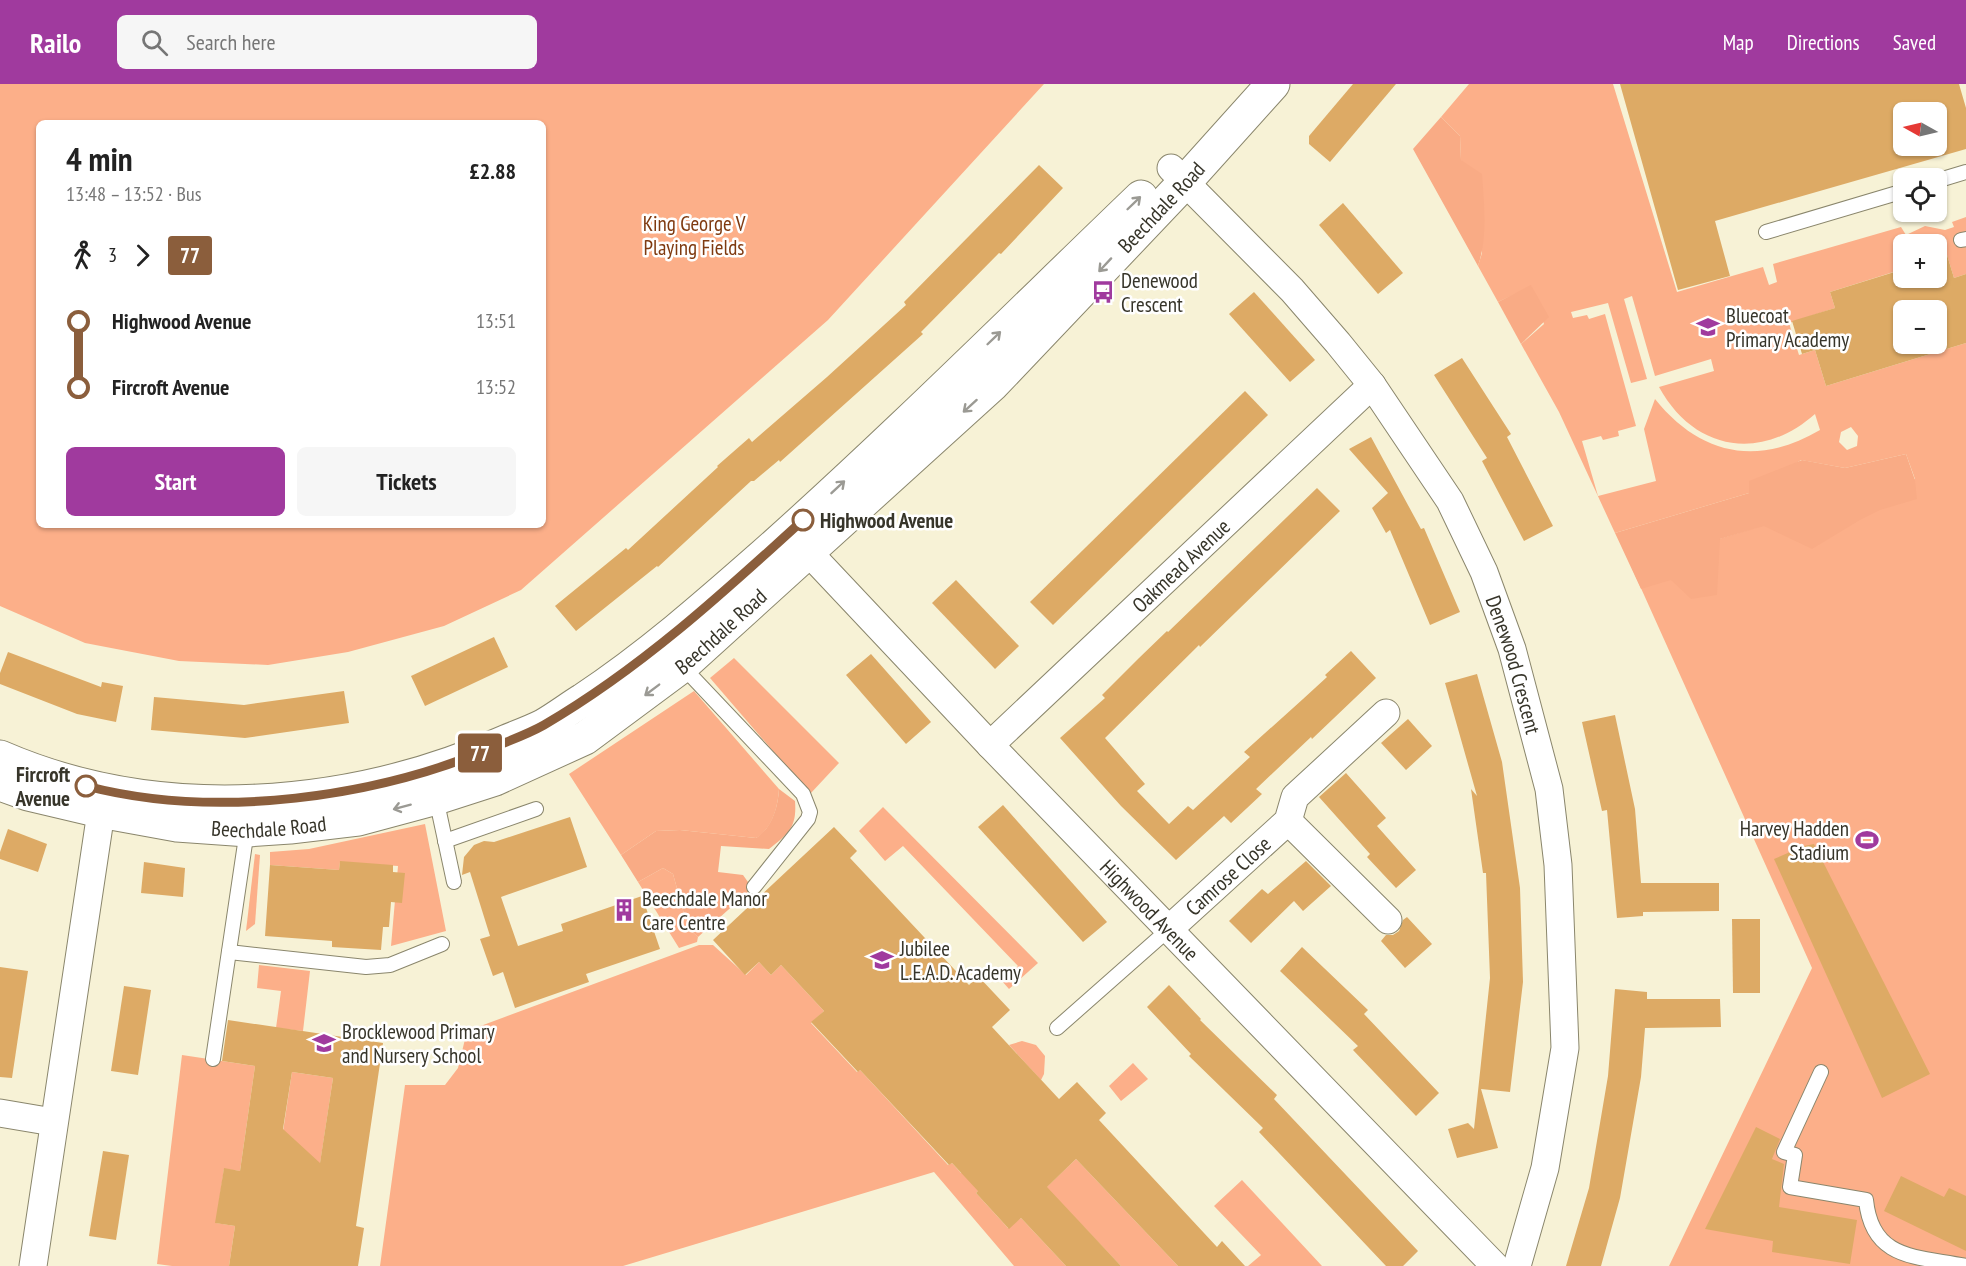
<!DOCTYPE html>
<meta charset="utf-8">
<style>
body{margin:0;font-family:"PT Sans Narrow",sans-serif;background:#f6f6f6;color:#222;height:100vh;display:flex;flex-direction:column;font-size:22px;white-space:nowrap}
*{box-sizing:border-box;margin:0}
p{font-size:20px;color:#767676}
.icon{flex:none;width:33px;height:33px;fill:none;stroke:currentColor;stroke-width:2;stroke-linecap:round;stroke-linejoin:round}
.map{position:relative;flex:1;overflow:hidden}
.side{position:absolute;left:36px;top:36px;width:510px;height:408px;display:flex;flex-direction:column;background:#fff;border-radius:9px;box-shadow:0 2px 4px #0004}
.side>*{flex:none}
.badge{padding:0 12px;border-radius:4px;font-size:21px;line-height:39px}
.needle{width:39px;rotate:278deg}
.tools{position:absolute;left:1893px;top:18px;display:grid;gap:12px}
.tools a{display:grid;place-items:center;width:54px;height:54px;border-radius:9px;background:#fff;box-shadow:0 2px 4px #0004;font-size:30px}
.map>.badge{position:absolute;translate:-50% -50%;box-shadow:0 0 0 3px #fff}
.legs{display:flex;align-items:center;gap:9px;height:66px;padding:0 30px;font-size:20px}
.legs p{margin-inline-start:auto}
.overview{display:flex;align-items:center;justify-content:space-between;height:102px;padding:0 30px}
h1{font-size:33px;font-weight:700;line-height:45px}
.cta{display:flex;gap:12px;margin-top:auto;padding:12px 30px}
.cta a{flex:1;height:69px;border-radius:9px;background:#a03a9e;color:#fff;font-size:24px;font-weight:700;line-height:69px;text-align:center}
.cta a+a{background:#f6f6f6;color:#222}
ul{padding:0 30px;list-style:none}
li{display:flex;align-items:center;gap:21px;height:66px;font-size:22px}
li i{display:grid;place-items:center;width:9px;height:100%;margin:0 8px;background:currentColor}
li i::after{content:'';width:15px;height:15px;margin:-8px;border:4px solid;border-radius:50%;background:#fff}
li p{margin-inline-start:auto}
li:first-child i{background:linear-gradient(#0000 50%,currentColor 0)}
li:last-child i{background:linear-gradient(currentColor 50%,#0000 0)}
header{display:flex;align-items:center;gap:36px;box-sizing:border-box;height:84px;padding:0 30px;background:#a03a9e;color:#fff}
header strong{font-size:28px}
nav{display:flex;gap:33px;margin-inline-start:auto;font-size:21px}
.search{width:420px;height:54px;background:#f6f6f6;display:flex;align-items:center;gap:15px;box-sizing:border-box;padding:0 21px;border-radius:9px;color:#767676;font-size:22px}
.map>svg:first-child{display:block}
.green{fill:#fcaf89;fill-rule:evenodd}
.forest{fill:#f9ab85}
.building{fill:#ddaa65;fill-rule:evenodd}
.lines{fill:none;stroke-linecap:round;stroke-linejoin:round}
.service-casing{stroke:#8a866c;stroke-width:16}
.minor-casing{stroke:#8a866c;stroke-width:29}
.tertiary-casing{stroke:#8a866c;stroke-width:35}
.service{stroke:#fff;stroke-width:14}
.minor{stroke:#fff;stroke-width:27}
.tertiary{stroke:#fff;stroke-width:33}
.oneway{stroke:#9b9a94}
.line-1-casing{stroke:#fff;stroke-width:14}
.line-1{stroke:#8b5e3c;stroke-width:9}
.stop-1-dot{fill:#fff;stroke:#8b5e3c;stroke-width:3}
.labels{text-anchor:middle;dominant-baseline:central;stroke-width:5;stroke-linejoin:round;paint-order:stroke}
.street-label{font-size:21px;fill:#37352a;stroke:#fff}
.park-label{font-size:21px;fill:#7f3a10;stroke:#fff}
.poi-label{font-size:21px;fill:#37352a;stroke:#fff;text-anchor:start}
.stop-label{font-size:21px;font-weight:bold;fill:#37352a;stroke:#fff;text-anchor:start}
</style>
<header>
<strong>Railo</strong>
<div class="search"><svg class="icon" aria-label="search" viewBox="0 0 24 24"><circle cx="10" cy="10" r="6"/><path d="M15 15l6 6"/></svg>Search here</div>
<nav><a>Map</a><a>Directions</a><a>Saved</a></nav>
</header>
<div class="map">
<svg width="1966" height="1182" viewBox="0 0 1966 1182">
<rect width="100%" height="100%" fill="#f7f2d6"/>
<!-- green -->
<g class="green">
<path d="M0 0H1044L828 236 521 506 444 542 348 568 268 581 179 577 85 559 0 522ZM39 39H543V441H39Z"/>
<path d="M1469 0H1613L1677 208 1763 183 1769 201 1777 198 1773 180 1901 143 1906 151 1925 142 1945 146 1954 143 1952 138 1966 133V190L1954 194 1947 171 1937 174 1936 160H1904L1903 185 1830 208 1835 224 1789 239 1799 271 1815 266 1826 302 1966 259V1182H1669L1812 884 1631 482 1915 395 1906 370 1845 384 1801 376 1749 409 1615 449 1559 328 1521 260 1544 240 1531 202 1498 218 1478 182 1482 169 1461 76 1460 52 1441 33ZM1632 212 1655 292 1711 275 1714 287 1659 303C1694 367 1761 378 1815 330L1820 346C1757 383 1700 371 1655 315L1644 345 1656 397 1598 412 1582 357 1601 352 1603 356 1619 352 1618 347 1636 342 1605 230 1589 235 1587 231 1573 234 1571 228 1608 219 1631 299 1647 295 1624 215ZM1851 343 1858 352 1857 362 1847 366 1839 358 1841 348Z"/>
<path d="M734 574 839 679 810 710 710 594Z"/>
<path d="M694 607 779 705C778 723 772 745 756 754L680 746 656 747 621 771 569 690Z"/>
<path d="M883 723 1038 879 1009 905 1002 897 1018 882 903 762 885 777 859 747Z"/>
<path d="M425 740 446 847 391 862 398 782 340 778 339 786 270 781V768L309 765Z"/>
<path d="M255 770 260 771 255 840 246 847Z"/>
<path d="M663 784 673 790 688 844 698 853 697 858 679 864 638 798Z"/>
<path d="M699 861H713L746 891 759 878 771 891 781 881 824 927 811 939 857 988 860 986 948 1081 952 1079 961 1089 970 1081 987 1099 976 1109 1008 1144 1021 1134 1066 1182H1014L934 1088 623 1182H380L405 1001H445L458 984 467 947Z"/>
<path d="M259 881 310 887 303 947 276 944 281 907 257 904Z"/>
<path d="M1022 957 1036 961 1045 972 1044 990 1041 996 1009 961Z"/>
<path d="M182 971 255 982 240 1087 224 1085 216 1139 235 1142 229 1182H172L157 1180Z"/>
<path d="M1133 979 1148 995 1121 1017 1109 1002Z"/>
<path d="M292 988 333 994 313 1126 272 1120Z"/>
<path d="M1076 1075 1178 1182H1121L1060 1118 1029 1120Z"/>
<path d="M1242 1096 1322 1182H1248L1261 1171 1214 1122Z"/>
</g>
<!-- forest -->
<g class="forest">
<path d="M1441 33 1460 52 1461 76 1482 90C1484 121 1488 152 1478 182L1413 65Z"/>
<path d="M1531 201 1549 233 1521 260 1498 218Z"/>
<path d="M1906 370 1915 396 1917 415 1880 426 1860 436 1812 465 1764 442 1720 455 1717 511 1691 515 1671 496 1641 505 1615 449 1749 409V397L1802 376 1845 384Z"/>
<path d="M779 705 795 717C797 743 789 749 769 765L721 762 718 788 743 791 748 798V808L698 853 688 844 673 790 663 784 638 798 621 771 656 747 680 746 756 754C772 744 778 723 779 705Z"/>
</g>
<!-- building -->
<g class="building">
<path d="M1353 0H1396L1330 78 1309 60V52Z"/>
<path d="M1620 0H1959L1966 24V65L1715 137 1730 192 1678 206ZM1904 28H1936V62H1904Z"/>
<path d="M1039 81 1063 104 1001 170 999 169 921 248 923 250 780 378 779 376 754 397H751L658 483 657 482 576 547 555 522 626 464 628 466 718 383 717 382 749 354 752 358 827 293 906 221 904 218Z"/>
<path d="M1343 119 1403 189 1378 210 1319 141Z"/>
<path d="M1947 171 1954 194 1966 190V259L1826 302 1815 266 1802 270 1792 237 1835 224 1830 208 1904 185V194H1936V174ZM1904 226H1936V260H1904Z"/>
<path d="M1254 208 1315 276 1290 298 1229 230Z"/>
<path d="M1462 274 1511 350 1507 353 1553 442 1524 457 1482 377 1487 374 1434 291Z"/>
<path d="M1245 307 1268 331 1053 541 1030 518Z"/>
<path d="M1371 353 1421 445 1424 444 1460 528 1430 541 1390 446 1386 449 1372 424 1388 409 1349 365Z"/>
<path d="M1317 404 1340 427 1200 563 1199 561 1105 654 1145 700 1137 707 1169 740 1188 722 1193 726 1222 699 1250 673 1244 668 1303 615 1327 593 1325 591 1351 567 1376 594 1312 655 1311 653 1256 705 1262 710 1231 739 1224 732 1176 776 1121 722 1060 654 1105 614 1102 611 1139 574 1167 547 1168 548Z"/>
<path d="M956 496 1019 562 995 585 932 519Z"/>
<path d="M494 553 508 583 425 622 411 592Z"/>
<path d="M8 568 101 603 102 598 123 602 116 638 77 630 0 600V589Z"/>
<path d="M871 570 931 638 906 660 846 591Z"/>
<path d="M1477 590 1502 678 1520 804 1523 898 1510 1008 1481 1005 1498 1064 1457 1074 1448 1045 1468 1039 1474 1045 1490 894 1486 789H1483L1471 705 1477 712 1445 599Z"/>
<path d="M344 607 349 639 245 654 151 646 154 613 244 621Z"/>
<path d="M1615 631 1635 725 1641 799H1719V827L1643 828V832L1617 834 1607 726 1602 727 1582 638Z"/>
<path d="M1408 635 1432 662 1406 686 1381 659Z"/>
<path d="M1346 689 1386 734 1377 742 1416 786 1396 804 1367 773 1370 770 1319 713Z"/>
<path d="M1003 721 1107 838 1083 858 978 743Z"/>
<path d="M570 733 587 783 501 813 518 862 563 847 561 840 642 812 660 865 586 890 589 898 515 924 503 888 493 892 480 855 490 852 470 788 462 791 464 773 474 761 484 757 494 758Z"/>
<path d="M834 743 857 767 850 774 969 901 978 892 1010 926 992 943 1059 1015 1077 998 1106 1029 1099 1036 1217 1163 1222 1157 1245 1182H1178L1076 1075 1047 1103 1121 1182H1066L1021 1134 1009 1145 976 1109 978 1107 952 1079 949 1081 860 986 858 988 811 938 824 927 781 881 771 891 759 878 745 891 713 856Z"/>
<path d="M8 745 47 760 38 788 0 775V768Z"/>
<path d="M1814 760 1930 990 1882 1014 1774 775 1804 762Z"/>
<path d="M340 777 393 781V788L405 789 402 819 391 818 389 843H383L381 866 332 863V857L265 852 270 781 339 786Z"/>
<path d="M1306 777 1331 802 1303 827 1294 817 1251 859 1229 837 1262 805 1268 810Z"/>
<path d="M144 778 185 784 183 813 141 809Z"/>
<path d="M1407 833 1432 860 1405 884 1381 857 1386 851H1393L1399 847 1403 836Z"/>
<path d="M1732 835H1760V909H1733Z"/>
<path d="M1302 863 1368 926 1364 930 1439 1009 1416 1032 1353 966 1358 962 1280 887Z"/>
<path d="M0 883 28 887 12 994 0 993Z"/>
<path d="M1169 901 1201 935 1200 936 1277 1011 1274 1015 1418 1167 1403 1182H1386L1259 1048 1263 1044 1189 972 1191 970 1147 923Z"/>
<path d="M124 902 151 906 138 991 111 987Z"/>
<path d="M1615 905 1647 908V915H1720L1721 943 1645 944 1641 993 1620 1114 1601 1182H1566L1589 1104 1608 992Z"/>
<path d="M228 936 383 959 356 1142 364 1144 358 1182H229L235 1142 215 1139 224 1084 240 1087 255 982 222 977ZM292 988 333 994 320 1079 283 1045Z"/>
<path d="M1756 1043 1780 1055 1772 1075 1784 1080 1779 1123 1857 1136 1850 1180 1772 1168 1773 1157 1705 1145Z"/>
<path d="M103 1067 129 1071 116 1156 89 1152Z"/>
<path d="M1901 1092 1944 1113 1949 1104 1966 1112V1167L1884 1127Z"/>
</g>
<g class="lines">
<!-- service casing -->
<g class="service-casing">
<g id="service">
<path d="M1936 97 1966 88"/>
<path d="M1766 148 1904 107"/>
<path d="M1961 156 1966 155"/>
<path d="M682 582 803 710 810 728 808 735 754 803"/>
<path d="M436 714 454 798"/>
<path d="M445 757 536 725"/>
<path d="M229 868 366 883 390 881 442 860"/>
<path d="M1057 944 1168 846"/>
<path d="M213 975 247 746"/>
<path d="M1821 988 1784 1068 1795 1071 1790 1103 1866 1116C1872 1177 1918 1172 1966 1182"/>
</g>
</g>
<!-- minor casing -->
<g class="minor-casing">
<g id="minor">
<path id="s1" d="M1171 84 1292 206 1338 259 1372 301 1450 417 1484 488 1512 565 1549 705 1558 781 1565 964 1545 1084 1517 1182"/>
<path id="s2" d="M795 454 990 661 1495 1182"/>
<path id="s3" d="M990 661 1372 301"/>
<path d="M1288 737 1388 836"/>
<path id="s4" d="M1168 846 1288 737 1295 713 1386 629"/>
<path d="M0 1029 53 1038"/>
<path d="M33 1182 104 708"/>
</g>
</g>
<!-- tertiary casing -->
<g class="tertiary-casing">
<g id="tertiary">
<path d="M0 673C159 742 349 727 505 658 517 653 531 648 543 642 557 634 570 624 583 616 648 573 706 522 764 471 893 356 1016 233 1141 113"/>
<path id="s5" d="M0 700 28 710 100 727 177 741 248 746 290 743 358 735 436 714 495 695 585 654 682 582 993 300 1184 99 1273 0"/>
</g>
</g>
<!-- service -->
<use href="#service" class="service"/>
<!-- minor -->
<use href="#minor" class="minor"/>
<!-- tertiary -->
<use href="#tertiary" class="tertiary"/>
</g>
<!-- one-way arrows -->
<defs><path id="oneway-shaft" d="M-6 0H5M1.5-3L5.5 0L1.5 3" fill="none" stroke-width="1.6" stroke-linecap="round" stroke-linejoin="round" transform="scale(1.5)"/></defs>
<g class="oneway">
<use href="#oneway-shaft" transform="translate(1134 119) rotate(-44)"/>
<use href="#oneway-shaft" transform="translate(1105 181) rotate(133)"/>
<use href="#oneway-shaft" transform="translate(994 254) rotate(-44)"/>
<use href="#oneway-shaft" transform="translate(970 322) rotate(138)"/>
<use href="#oneway-shaft" transform="translate(838 403) rotate(-43)"/>
<use href="#oneway-shaft" transform="translate(652 606) rotate(143)"/>
<use href="#oneway-shaft" transform="translate(402 723) rotate(165)"/>
</g>
<g class="lines">
<!-- line-1 casing -->
<g class="line-1-casing">
<path id="line-1" d="M86 702C217 736 376 714 499 661 514 655 530 649 544 641 640 585 722 510 803 436"/>
</g>
<!-- line-1 -->
<use href="#line-1" class="line-1"/>
</g>
<!-- icons -->
<defs>
<g id="bus-bare" transform="scale(1.8)"><path d="M-5-6H5V4H4V6H2V4H-2V6H-4V4H-5ZM-3.5-4V0h7V-4ZM-3.5 1.2v1.5H-2V1.2ZM2 1.2v1.5H3.5V1.2Z" fill="#a03a9e" stroke="#fff" stroke-width="2.5" paint-order="stroke"/></g>
<g id="school-bare" transform="scale(1.8)"><path d="M0-5L7-2L0 1L-7-2ZM-4 1L0 2.5L4 1V4Q0 6-4 4Z" fill="#a03a9e" stroke="#fff" stroke-width="2.5" paint-order="stroke"/></g>
<g id="stadium-bare" transform="scale(1.8)"><path d="M0-5a6.5 5 0 1 0 0 10a6.5 5 0 1 0 0-10ZM-3.5-1.8h7v3.6h-7Z" fill="#a03a9e" stroke="#fff" stroke-width="2.5" paint-order="stroke"/></g>
<g id="building-bare" transform="scale(1.8)"><path d="M-4-6H4V6H1V3H-1V6H-4ZM-2.5-4.3h1.7v1.8h-1.7ZM.8-4.3h1.7v1.8H.8ZM-2.5-1h1.7V.8h-1.7ZM.8-1h1.7V.8H.8Z" fill="#a03a9e" stroke="#fff" stroke-width="2.5" paint-order="stroke"/></g>
</defs>
<g fill-rule="evenodd">
<use href="#bus-bare" x="1103" y="208"/>
<use href="#school-bare" x="1708" y="243"/>
<use href="#stadium-bare" x="1867" y="756"/>
<use href="#building-bare" x="624" y="826"/>
<use href="#school-bare" x="882" y="876"/>
<use href="#school-bare" x="324" y="959"/>
</g>
<!-- markers -->
<g class="stop-1-dot">
<circle cx="803" cy="436" r="10"/>
<circle cx="86" cy="702" r="10"/>
</g>
<g class="labels">
<!-- street labels -->
<g class="street-label">
<text stroke="none"><textPath href="#s5" startOffset="1390">Beechdale Road</textPath></text>
<text stroke="none"><textPath href="#s3" startOffset="262">Oakmead Avenue</textPath></text>
<text stroke="none"><textPath href="#s5" startOffset="778">Beechdale Road</textPath></text>
<text stroke="none"><textPath href="#s1" startOffset="612">Denewood Crescent</textPath></text>
<text stroke="none"><textPath href="#s5" startOffset="274">Beechdale Road</textPath></text>
<text stroke="none"><textPath href="#s4" startOffset="81">Camrose Close</textPath></text>
<text stroke="none"><textPath href="#s2" startOffset="514">Highwood Avenue</textPath></text>
</g>
<!-- park labels -->
<g class="park-label">
<text x="694" y="139">King George V<tspan x="694" dy="24">Playing Fields</tspan></text>
</g>
<!-- poi labels -->
<g class="poi-label">
<text x="1121" y="196">Denewood<tspan x="1121" dy="24">Crescent</tspan></text>
<text x="1726" y="231">Bluecoat<tspan x="1726" dy="24">Primary Academy</tspan></text>
<text x="1849" y="744" text-anchor="end">Harvey Hadden<tspan x="1849" dy="24">Stadium</tspan></text>
<text x="642" y="814">Beechdale Manor<tspan x="642" dy="24">Care Centre</tspan></text>
<text x="900" y="864">Jubilee<tspan x="900" dy="24">L.E.A.D. Academy</tspan></text>
<text x="342" y="947">Brocklewood Primary<tspan x="342" dy="24">and Nursery School</tspan></text>
</g>
<!-- stop labels -->
<g class="stop-label">
<text x="820" y="436">Highwood Avenue</text>
<text x="70" y="690" text-anchor="end">Fircroft<tspan x="70" dy="24">Avenue</tspan></text>
</g>
</g>
</svg>
<div class="tools">
<a><svg class="needle" viewBox="-14 -14 28 28"><path d="M0-13l5 13h-10z" fill="#e53935"/><path d="M0 13l5-13h-10z" fill="#767676"/></svg></a>
<a><svg class="icon" aria-label="locate" viewBox="0 0 24 24"><circle cx="12" cy="12" r="6"/><path d="M12 2v4M12 18v4M2 12h4M18 12h4"/></svg></a>
<a>+</a>
<a>−</a>
</div>
<b class="badge" style="left:480px;top:669px;background:#8b5e3c;color:#fff">77</b>
<section class="side">
<div class="overview"><div><h1>4 min</h1><p>13:48 – 13:52 · Bus</p></div><b>£2.88</b></div>
<div class="legs"><svg class="icon" aria-label="walk" viewBox="0 0 24 24"><circle cx="13" cy="4" r="2"/><path d="M13 8l-2 6 4 7M11 14l-3 7M7 12l3-4h3l4 4"/></svg>3<svg class="icon" aria-label="forward" viewBox="0 0 24 24"><path d="M9 5l7 7-7 7"/></svg><b class="badge" style="background:#8b5e3c;color:#fff">77</b></div>
<ul>
<li><i style="color:#8b5e3c"></i><b>Highwood Avenue</b><p>13:51</p></li>
<li><i style="color:#8b5e3c"></i><b>Fircroft Avenue</b><p>13:52</p></li>
</ul>
<div class="cta"><a>Start</a><a>Tickets</a></div>
</section>
</div>
